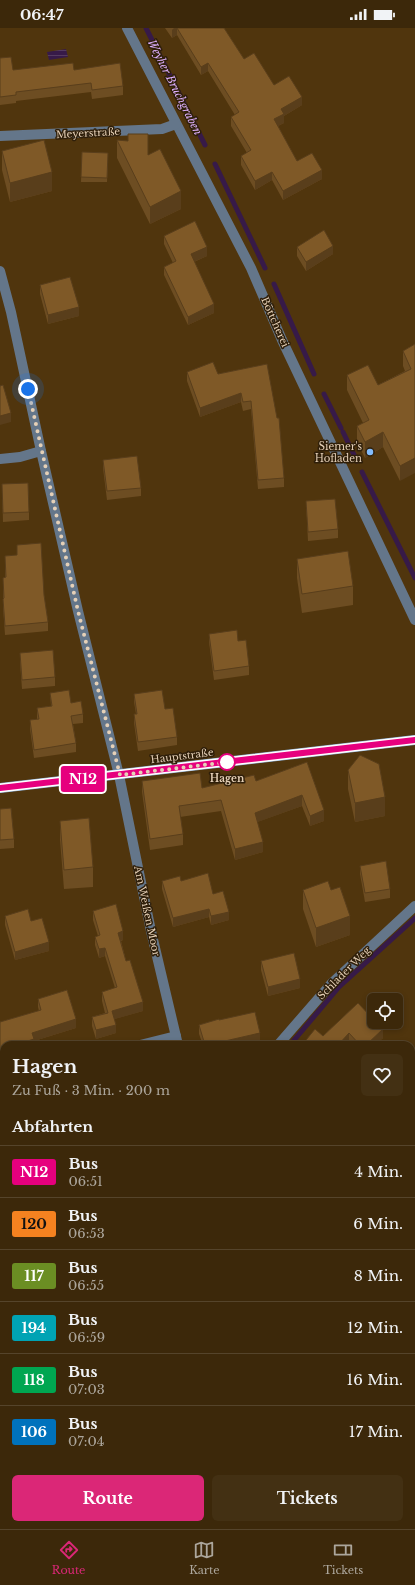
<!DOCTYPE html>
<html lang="de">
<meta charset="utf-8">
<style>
body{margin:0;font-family:"Libre Baskerville",serif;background:#433013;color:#f1f3f6;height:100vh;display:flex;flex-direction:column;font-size:15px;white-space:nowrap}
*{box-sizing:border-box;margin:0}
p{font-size:13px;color:#aca69c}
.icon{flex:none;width:22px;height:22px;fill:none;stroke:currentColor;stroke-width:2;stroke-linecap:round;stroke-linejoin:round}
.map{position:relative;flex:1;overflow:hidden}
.side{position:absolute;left:0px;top:1013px;width:415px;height:488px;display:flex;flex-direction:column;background:#3c280a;border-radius:12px 12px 0 0;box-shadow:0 2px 6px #0003,0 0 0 1px #55442b}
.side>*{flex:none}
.badge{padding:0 8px;border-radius:3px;font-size:14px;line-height:26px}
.tools{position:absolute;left:367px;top:965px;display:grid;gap:8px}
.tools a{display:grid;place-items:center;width:36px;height:36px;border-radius:6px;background:#3c280a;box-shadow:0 2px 6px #0003,0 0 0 1px #55442b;font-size:20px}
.you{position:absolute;width:20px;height:20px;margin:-10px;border:3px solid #fff;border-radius:50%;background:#1a73e8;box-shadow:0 0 0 6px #1a73e833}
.map>.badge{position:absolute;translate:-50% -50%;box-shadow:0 0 0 2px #fff}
h2{padding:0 12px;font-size:15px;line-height:36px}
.round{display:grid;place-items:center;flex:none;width:42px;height:42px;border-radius:6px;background:#433013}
.summary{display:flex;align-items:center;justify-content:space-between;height:68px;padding:0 12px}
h1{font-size:19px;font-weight:700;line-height:30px}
.action{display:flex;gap:8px;margin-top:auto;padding:8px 12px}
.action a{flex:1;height:46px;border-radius:6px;background:#db2777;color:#fff;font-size:16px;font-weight:700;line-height:46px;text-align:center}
.action a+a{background:#433013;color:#f1f3f6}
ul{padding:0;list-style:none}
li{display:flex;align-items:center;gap:12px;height:52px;padding:0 12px;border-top:1px solid #55442b}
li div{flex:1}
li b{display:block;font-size:15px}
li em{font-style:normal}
li .badge{min-width:44px;font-weight:700;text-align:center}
.status{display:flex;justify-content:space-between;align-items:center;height:28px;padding:0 20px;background:#3c280a;direction:ltr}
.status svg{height:11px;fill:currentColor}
.tab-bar{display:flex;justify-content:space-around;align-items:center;height:56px;border-top:1px solid #55442b;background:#3c280a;font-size:11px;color:#aca69c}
.tab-bar a{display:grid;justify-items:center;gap:2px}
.tab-bar .active{color:#db2777}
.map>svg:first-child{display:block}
.grass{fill:#4f613f}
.water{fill:url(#water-rules)}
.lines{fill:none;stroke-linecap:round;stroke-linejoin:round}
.stream{stroke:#371a48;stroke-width:5}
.minor{stroke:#64768a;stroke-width:10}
.major{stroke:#8bafd7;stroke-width:10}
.wall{fill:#6d4d22}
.shaded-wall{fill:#593e1b}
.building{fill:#7f5927;stroke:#593e1b}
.line-casing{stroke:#fff;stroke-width:9}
.line{stroke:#e6007e;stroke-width:6}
.walk{stroke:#e5d0b7;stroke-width:4;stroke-dasharray:0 7.2}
.poi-dot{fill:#83bcfb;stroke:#2f1f0a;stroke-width:1.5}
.stop-dot{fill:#fff;stroke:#e6007e;stroke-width:2}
.labels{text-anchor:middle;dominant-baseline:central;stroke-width:3;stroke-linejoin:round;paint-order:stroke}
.street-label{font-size:10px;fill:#e5d0b7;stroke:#2f1f0a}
.poi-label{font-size:10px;fill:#e5d0b7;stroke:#2f1f0a;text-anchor:end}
.stop-label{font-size:10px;font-weight:bold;fill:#e5d0b7;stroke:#2f1f0a}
.water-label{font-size:11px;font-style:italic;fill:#ddaffc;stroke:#2f1f0a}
</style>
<div class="status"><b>06:47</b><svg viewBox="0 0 49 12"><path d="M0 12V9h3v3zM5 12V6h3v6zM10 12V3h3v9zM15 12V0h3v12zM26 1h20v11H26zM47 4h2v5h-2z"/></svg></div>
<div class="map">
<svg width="415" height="1501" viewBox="0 0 415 1501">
<defs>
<pattern id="water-rules" width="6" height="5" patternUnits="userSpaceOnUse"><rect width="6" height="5" fill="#371a48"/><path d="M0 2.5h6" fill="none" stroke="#543a60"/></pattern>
</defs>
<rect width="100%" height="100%" fill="#50350d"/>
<!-- grass -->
<path class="grass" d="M411 1094 415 1099V1501H206L205 1497H411Z"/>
<!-- water -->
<path class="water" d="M66 21 68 29 49 32 47 24Z"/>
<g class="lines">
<!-- stream -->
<g class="stream">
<path d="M146 0 205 117"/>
<path d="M215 136 265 240"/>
<path d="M274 256 314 346"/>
<path d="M324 366 341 400"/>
<path d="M343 404 357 433"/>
<path d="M362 444 415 550"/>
<path d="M290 1017 339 959 415 890"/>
<path d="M201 1497 203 1501"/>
</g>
<!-- minor -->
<g class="minor">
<path d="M127 0 251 240 282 312 415 592"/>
<path d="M0 108 162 101 176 96"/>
<path d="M0 243 11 284 41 423 78 583 119 747 151 903 178 1017"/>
<path d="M0 431 20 429 41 423"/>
<path d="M140 1017 176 1008"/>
<path d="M278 1017 331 956 415 878"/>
<path d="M0 1058 4 1057"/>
<path d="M0 1435 4 1430"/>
<path d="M187 1501 188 1497"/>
</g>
<!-- major -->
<path class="major" d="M0 760 415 712"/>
</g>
<!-- wall -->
<g class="wall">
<path d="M165 0H224L244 31 274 57 302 77 284 88V95L278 98 297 133 322 151 283 172 272 152 255 162 241 137V128L247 125 231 98V89L235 87 208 43 201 47 177 7 172 10Z"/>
<path d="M0 30 13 42H74L123 58V67L92 71 91 64 16 73V75L0 77Z"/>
<path d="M117 112 148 127 181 181 150 196 117 130Z"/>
<path d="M2 123 52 163 10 174 2 142Z"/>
<path d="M82 124 108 125 107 154H81Z"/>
<path d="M164 208 207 228 194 234 214 285 188 297 164 247V239L173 235 164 216Z"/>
<path d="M297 219 333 226 306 243 297 228Z"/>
<path d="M40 257 79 288 48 296 40 266Z"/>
<path d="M415 316 400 453 383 419 365 430 357 414V398L363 395 347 362V347L378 357 405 343 403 338V323Z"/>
<path d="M267 336 284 450V459L258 461 251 381 243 383 241 374 200 389 187 353V344L218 346Z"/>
<path d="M103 432 141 460V468L107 472 103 440Z"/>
<path d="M2 456 29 484V492L3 494Z"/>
<path d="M306 473 338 501V510L308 513Z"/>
<path d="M17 517 44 567 48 594V603L5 607 3 579V550H5V528L17 527Z"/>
<path d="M297 531 353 558V577L302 585 297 550Z"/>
<path d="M209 606 249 638V647L214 652 209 614Z"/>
<path d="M20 625 55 649V658L22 661 20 634Z"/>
<path d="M50 665 71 675 83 686V695L73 696 76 715V724L34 730 30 701V692L37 691V680L51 678Z"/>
<path d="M134 666 177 709V717L138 723 134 695V686H136L134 674Z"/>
<path d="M307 734 324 793 310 798 302 778 257 794 263 824 235 832 221 783 180 789 183 806V817L150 822 142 764V753L202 760 256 753Z"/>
<path d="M348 742 385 788 355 794 348 761Z"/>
<path d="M0 781 14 811V820L0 821Z"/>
<path d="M60 793 93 839V859L64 861 60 812Z"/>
<path d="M360 838 390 861V870L365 874 360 846Z"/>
<path d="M162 853H181L213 866 229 892 211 897 209 889 173 899 162 861Z"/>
<path d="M303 862H331L350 907 316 919 303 881Z"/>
<path d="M93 883 123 912 121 913 126 933 143 983 114 991 116 1005 96 1011 92 998V989L105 985 102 973V964L115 960 105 928 99 930 95 917V909L98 908 93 892Z"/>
<path d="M5 888 31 893 49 923 15 932 5 897Z"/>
<path d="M261 933 300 960 268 968 261 942Z"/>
<path d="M67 962 76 991V1000L34 1013V1017H4V1029L0 1030V994L39 983 38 979V971Z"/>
<path d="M358 975 383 1010 375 1017H352L349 1013 345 1017H302L323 1008Z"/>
<path d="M219 992 260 1013 245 1017H203L199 1006V997Z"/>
<path d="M4 1110V1203L0 1195V1111V1112Z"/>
<path d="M131 1497H154V1499Z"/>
</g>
<!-- shaded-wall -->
<g class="shaded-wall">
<path d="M174 0H177V7L172 10V2Z"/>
<path d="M208 35V43L201 47V39Z"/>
<path d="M302 69V77L284 88V95L274 100V91L281 81Z"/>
<path d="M322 142V151L283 172V163Z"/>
<path d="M52 144V163L10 174V155Z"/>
<path d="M272 144V152L255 162V153Z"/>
<path d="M181 163V181L150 196V179Z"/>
<path d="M333 218V226L306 243V234Z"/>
<path d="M207 219V228L191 235V226Z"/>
<path d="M214 276V285L188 297V289Z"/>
<path d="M79 279V288L48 296V287Z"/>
<path d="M241 365V374L200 389V380Z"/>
<path d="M11 385V394L0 397V388Z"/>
<path d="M383 404V419L365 430V414Z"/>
<path d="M415 430V445L400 453V438Z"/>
<path d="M302 767V778L255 795V785Z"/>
<path d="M385 769V788L355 794V775Z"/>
<path d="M324 782V793L310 798V788Z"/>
<path d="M263 814V824L235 832V821Z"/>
<path d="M209 881V889L173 899V890Z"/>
<path d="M229 884V892L211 897V888Z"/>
<path d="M350 888V907L316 919V900Z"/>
<path d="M123 903V912L118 913V905Z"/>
<path d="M49 914V923L15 932V924Z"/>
<path d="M105 920V928L99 930V921Z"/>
<path d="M300 951V960L268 968V959Z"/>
<path d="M143 974V983L112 992V983Z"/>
<path d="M76 991V1000L34 1013V1017H15L32 1005Z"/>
<path d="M116 997V1005L96 1011V1002Z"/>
<path d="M383 1001V1010L375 1017H366Z"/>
<path d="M260 1005V1013L245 1017H225V1013Z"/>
<path d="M349 1005V1013L345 1017H338Z"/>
<path d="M4 1020V1029L0 1030V1021Z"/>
<path d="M4 1254V1263L0 1268V1259Z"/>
</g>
<!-- building -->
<g class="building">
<path d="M177 0H224L244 31 254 25 274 57 289 48 302 69 281 81 284 86 274 91 297 133 312 125 322 142 283 163 272 144 255 153 241 128 251 122 231 89 239 84 208 35 201 39Z"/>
<path d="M11 29 13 42 73 35 74 42 120 35 123 58 92 62 91 55 16 64V67L0 69V30Z"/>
<path d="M128 106H148V127L160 121 181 163 150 179 117 112 128 113Z"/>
<path d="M44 112 52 144 10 155 2 123Z"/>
<path d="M82 124 108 125 107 150 81 149Z"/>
<path d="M195 193 207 219 191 226 214 276 188 289 164 239 176 233 164 208Z"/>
<path d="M324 202 333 218 306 234 297 219Z"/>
<path d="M70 249 79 279 48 287 40 257Z"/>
<path d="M415 316V430L400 438 383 404 365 414 357 398 369 392 347 347 368 337 378 357 411 341 403 323Z"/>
<path d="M213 334 218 346 267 336 277 390H279L284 450 258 452 251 373 243 374 241 365 200 380 187 344Z"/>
<path d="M3 357 11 385 0 388V358Z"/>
<path d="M137 428 141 460 107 463 103 432Z"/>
<path d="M28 455 29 484 3 485 2 456Z"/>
<path d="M335 471 338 501 308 504 306 473Z"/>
<path d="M41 515 44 567 48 594 5 598 3 571 4 570 3 550 6 549 5 528 17 527V517Z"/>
<path d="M348 523 353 558 302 566 297 531Z"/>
<path d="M237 602 238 613 246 612 249 638 214 643 209 606Z"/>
<path d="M53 622 55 649 22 652 20 625Z"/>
<path d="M69 662 71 675 81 673 83 686 71 688 76 715 34 722 30 692 39 691 37 680 52 678 50 665Z"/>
<path d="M162 662 165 681 173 680 177 709 138 714 134 686H137L134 666Z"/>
<path d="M360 727 379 736 385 769 355 775 348 742Z"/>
<path d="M307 734 324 782 310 788 302 767 255 785 263 814 235 821 221 772 179 778 183 806 150 811 142 753 200 745 202 760 254 747 256 753Z"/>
<path d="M11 780 14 811 0 812V781Z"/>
<path d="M89 790 93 839 64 842 60 793Z"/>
<path d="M386 833 390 861 365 865 360 838Z"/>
<path d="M208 845 213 866 223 863 229 884 211 888 209 881 173 890 162 853 180 848 181 853Z"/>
<path d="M328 853 331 862 340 859 350 888 316 900 303 862Z"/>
<path d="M116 876 123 903 118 905 126 933 130 932 143 974 112 983 116 997 96 1002 92 989 108 985 102 964 117 959 105 920 99 921 95 909 100 907 93 883Z"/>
<path d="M28 881 31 893 42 890 49 914 15 924 5 888Z"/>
<path d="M294 925 300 951 268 959 261 933Z"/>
<path d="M67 962 76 991 32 1005 34 1011 15 1017H4V1020L0 1021V994L41 982 38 971Z"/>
<path d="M358 975 374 992V994H376L383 1001 366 1017H360L349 1005 338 1017H302L315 1001 323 1008Z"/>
<path d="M255 984 260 1005 225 1013 227 1017H205L199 997 219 991V992Z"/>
<path d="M4 1110V1195L0 1187V1111V1112Z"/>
<path d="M0 1232 4 1236V1254L0 1259Z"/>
</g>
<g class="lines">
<!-- line casing -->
<g class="line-casing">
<path id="line" d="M0 760 415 712"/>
</g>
<!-- line -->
<use href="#line" class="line"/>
<!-- walk -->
<path class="walk" d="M28 361 78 583 120 747 229 734H227"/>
</g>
<!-- markers -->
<circle class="poi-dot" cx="370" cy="424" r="4"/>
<circle class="stop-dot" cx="227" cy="734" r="8"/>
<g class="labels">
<!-- street labels -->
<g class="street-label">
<text transform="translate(88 105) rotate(-3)">Meyerstraße</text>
<text transform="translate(275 294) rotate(66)">Böttcherei</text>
<text transform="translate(182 728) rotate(-7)">Hauptstraße</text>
<text transform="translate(147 883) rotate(78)">Am Weißen Moor</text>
<text transform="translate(344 945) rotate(-45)">Schlader Weg</text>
</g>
<!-- poi labels -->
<g class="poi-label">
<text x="362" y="418">Siemer's<tspan x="362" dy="12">Hofladen</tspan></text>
</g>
<!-- stop labels -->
<g class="stop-label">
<text x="227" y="750">Hagen</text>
</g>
<!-- water labels -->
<g class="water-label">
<text transform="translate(175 59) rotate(63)">Weyher Bruchgraben</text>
</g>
</g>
</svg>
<div class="tools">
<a><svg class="icon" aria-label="locate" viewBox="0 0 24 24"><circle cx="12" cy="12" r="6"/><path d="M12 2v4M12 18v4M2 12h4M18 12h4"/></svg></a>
</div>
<div class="you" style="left:28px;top:361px"></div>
<b class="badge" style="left:83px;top:751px;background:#e6007e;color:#fff">N12</b>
<section class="side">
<div class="summary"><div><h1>Hagen</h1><p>Zu Fuß · 3 Min. · 200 m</p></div><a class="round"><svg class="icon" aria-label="heart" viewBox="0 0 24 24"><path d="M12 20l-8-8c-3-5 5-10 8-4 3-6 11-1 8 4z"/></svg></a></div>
<h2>Abfahrten</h2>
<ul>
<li><span class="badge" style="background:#e6007e;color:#fff">N12</span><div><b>Bus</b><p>06:51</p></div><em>4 Min.</em></li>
<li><span class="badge" style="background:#f58220;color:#111">120</span><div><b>Bus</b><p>06:53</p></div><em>6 Min.</em></li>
<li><span class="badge" style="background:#6b8e23;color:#fff">117</span><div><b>Bus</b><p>06:55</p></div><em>8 Min.</em></li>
<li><span class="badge" style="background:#00a3b4;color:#fff">194</span><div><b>Bus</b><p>06:59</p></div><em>12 Min.</em></li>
<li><span class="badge" style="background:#00a651;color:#fff">118</span><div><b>Bus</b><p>07:03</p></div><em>16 Min.</em></li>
<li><span class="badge" style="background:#0072bc;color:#fff">106</span><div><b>Bus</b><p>07:04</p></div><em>17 Min.</em></li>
</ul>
<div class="action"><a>Route</a><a>Tickets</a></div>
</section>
</div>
<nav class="tab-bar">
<a class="active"><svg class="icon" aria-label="directions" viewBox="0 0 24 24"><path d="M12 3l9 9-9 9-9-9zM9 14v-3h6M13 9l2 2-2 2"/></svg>Route</a>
<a><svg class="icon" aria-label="map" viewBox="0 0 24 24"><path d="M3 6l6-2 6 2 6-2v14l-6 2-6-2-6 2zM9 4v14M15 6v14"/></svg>Karte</a>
<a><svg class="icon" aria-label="tickets" viewBox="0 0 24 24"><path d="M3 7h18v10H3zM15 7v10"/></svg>Tickets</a>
</nav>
